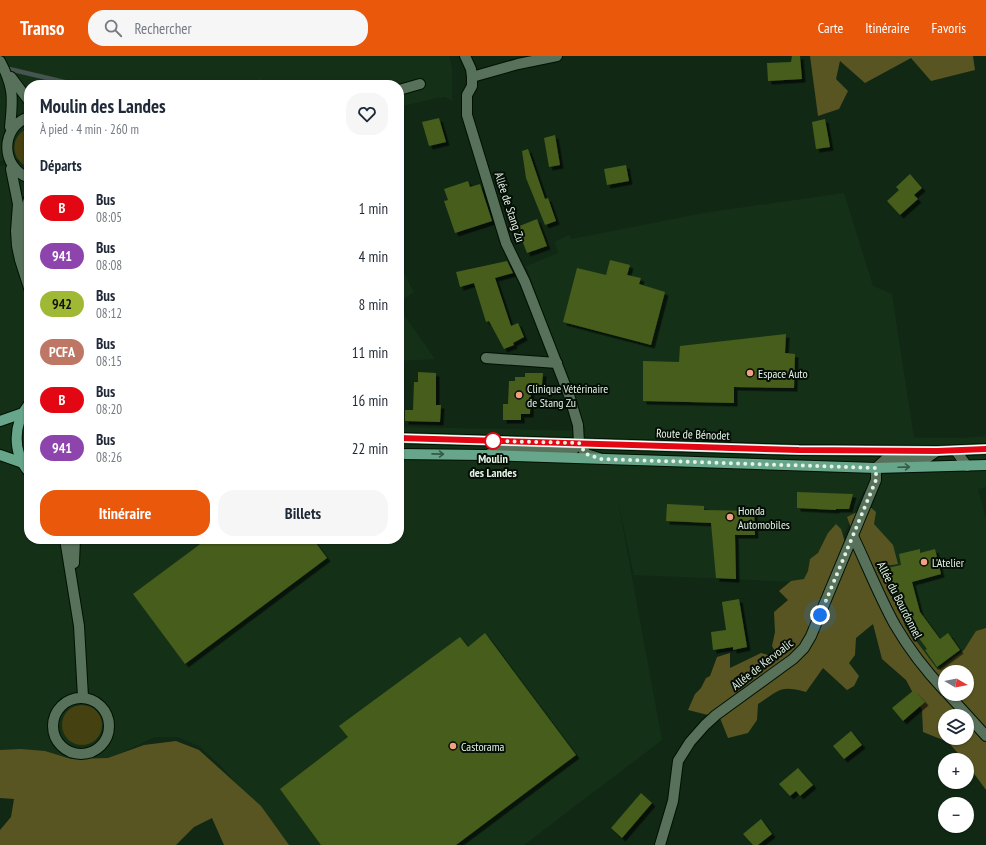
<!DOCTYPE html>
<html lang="fr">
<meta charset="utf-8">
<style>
body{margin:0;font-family:"PT Sans Narrow",sans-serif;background:#f6f6f7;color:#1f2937;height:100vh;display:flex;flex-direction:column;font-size:15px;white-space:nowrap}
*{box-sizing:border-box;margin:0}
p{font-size:13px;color:#747a83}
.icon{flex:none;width:22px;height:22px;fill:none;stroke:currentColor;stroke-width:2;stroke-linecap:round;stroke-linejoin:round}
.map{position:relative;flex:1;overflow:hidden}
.panel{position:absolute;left:24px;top:24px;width:380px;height:464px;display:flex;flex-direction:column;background:#fff;border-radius:16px;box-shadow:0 1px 3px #0004}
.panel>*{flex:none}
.badge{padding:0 8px;border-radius:13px;font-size:14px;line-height:26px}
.needle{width:26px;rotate:99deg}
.fabs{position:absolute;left:938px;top:609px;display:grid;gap:8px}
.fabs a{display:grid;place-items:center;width:36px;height:36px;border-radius:50%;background:#fff;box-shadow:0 1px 3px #0004;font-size:20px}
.you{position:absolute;width:20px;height:20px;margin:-10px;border:3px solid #fff;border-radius:50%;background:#1a73e8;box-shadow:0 0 0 6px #1a73e833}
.map>.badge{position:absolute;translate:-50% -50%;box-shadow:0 0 0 2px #fff}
h2{padding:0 16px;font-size:15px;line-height:36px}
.round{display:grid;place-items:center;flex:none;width:42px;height:42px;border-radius:16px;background:#f6f6f7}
.summary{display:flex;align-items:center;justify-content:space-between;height:68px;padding:0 16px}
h1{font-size:19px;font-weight:800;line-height:30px}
.action{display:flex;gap:8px;margin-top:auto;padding:8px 16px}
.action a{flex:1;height:46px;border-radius:16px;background:#ea580c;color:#fff;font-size:16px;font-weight:800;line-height:46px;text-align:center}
.action a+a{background:#f6f6f7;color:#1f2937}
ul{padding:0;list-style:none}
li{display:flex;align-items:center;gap:12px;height:48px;padding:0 16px}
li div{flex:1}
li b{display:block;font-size:15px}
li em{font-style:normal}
li .badge{min-width:44px;font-weight:700;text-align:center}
header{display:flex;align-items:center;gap:24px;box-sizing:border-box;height:56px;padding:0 20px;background:#ea580c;color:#fff}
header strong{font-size:19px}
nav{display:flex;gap:22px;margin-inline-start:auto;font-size:14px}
.search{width:280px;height:36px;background:#f6f6f7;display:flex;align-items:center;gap:10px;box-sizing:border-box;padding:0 14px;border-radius:16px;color:#747a83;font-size:15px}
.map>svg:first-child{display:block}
.built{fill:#143118}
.green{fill:#454110}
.forest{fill:#595522;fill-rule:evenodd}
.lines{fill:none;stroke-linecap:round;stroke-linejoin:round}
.stream{stroke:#465550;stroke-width:4.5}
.building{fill:#475d1b;filter:url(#shadow)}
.minor-casing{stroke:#001102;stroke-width:12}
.primary-casing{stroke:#001102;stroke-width:12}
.minor{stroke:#58715b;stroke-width:10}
.primary{stroke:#68a68b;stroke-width:10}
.oneway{stroke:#365a48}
.line-casing{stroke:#fff;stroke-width:9}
.line{stroke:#e30613;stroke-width:6}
.walk{stroke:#e4f3e5;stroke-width:4;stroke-dasharray:0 7.2}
.poi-dot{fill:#f2a081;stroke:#050e06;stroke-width:1.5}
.stop-dot{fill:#fff;stroke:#e30613;stroke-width:2}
.labels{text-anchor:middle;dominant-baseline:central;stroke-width:4;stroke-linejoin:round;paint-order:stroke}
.street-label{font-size:12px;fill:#e4f3e5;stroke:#050e06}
.poi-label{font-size:12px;fill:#e4f3e5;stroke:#050e06;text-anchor:start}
.stop-label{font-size:12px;font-weight:bold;fill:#e4f3e5;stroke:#050e06}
</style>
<header>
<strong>Transo</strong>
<div class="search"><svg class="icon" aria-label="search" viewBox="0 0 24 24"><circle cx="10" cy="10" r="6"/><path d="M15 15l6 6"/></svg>Rechercher</div>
<nav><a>Carte</a><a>Itinéraire</a><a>Favoris</a></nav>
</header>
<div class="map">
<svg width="986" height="789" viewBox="0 0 986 789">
<defs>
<filter id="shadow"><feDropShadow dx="3.5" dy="3.5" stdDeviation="0" flood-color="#0009"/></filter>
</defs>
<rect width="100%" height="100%" fill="#112815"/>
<!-- built -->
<g class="built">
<path d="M0 0H449L452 12V45L445 41 436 42 399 51V29H29V102L0 105Z"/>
<path d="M29 105V483H399V371L586 375 526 210 558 197 555 186 569 179 572 183 703 157 844 137 873 230 892 238 914 382H962L986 380V431L978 433 986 463V596L945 616 939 621 894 556 864 473 877 437 863 435 844 479 821 527 634 519 617 440 662 684 524 789H279L240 732 222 711 199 690 178 681H155L123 696 104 708 0 715V110Z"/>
<path d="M399 208 414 236 399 246Z"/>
<path d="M399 252 435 303 399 305Z"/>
</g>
<!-- green -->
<g class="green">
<path d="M29 72V111C10 105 9 79 29 72Z"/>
<circle cx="82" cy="669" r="20"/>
</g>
<!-- forest -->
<g class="forest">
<path d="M810 0H973L975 14 931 25 911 2 865 27 840 5 836 23 848 35 839 53 818 60Z"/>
<path d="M869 450 876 456 874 468 893 489 898 508 885 510 893 542 897 541 905 570 938 614 964 594 976 575 986 572V734L967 708V704H964L948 686 923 676 922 654 906 624 882 603 873 568 856 582 855 599 849 607 859 620 854 630 847 634 823 612 806 636C780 629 780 634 758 648L757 664 748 677 728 682 720 662 688 654 695 638 701 632 706 622 710 620 717 601 730 597V612L761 597 768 599 773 603 778 601 772 590 775 576 774 556 788 544 779 535 791 525 804 523 808 515 810 503 818 497 828 477 836 468 841 473 847 493 861 474 851 472 847 461ZM945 616H967V638H945ZM945 660H967V682H945Z"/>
<path d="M176 685 199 694 261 750 289 789H224L212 762 194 771 176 789H0V774L11 761 14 743 0 742V694L21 693 45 695 71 703 108 702 144 689Z"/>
</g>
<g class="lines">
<!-- stream -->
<g class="stream">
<path d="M5 12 77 29"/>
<path d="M239 29 260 26"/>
</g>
</g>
<!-- building -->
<g class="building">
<path d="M792 0H800L802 23 768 25 767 7 791 6Z"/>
<path d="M439 62 446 86 429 90 422 66Z"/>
<path d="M825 63 830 91 816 93 812 66Z"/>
<path d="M555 79 560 109 549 111 544 82Z"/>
<path d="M528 93 545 143 548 142 556 165 545 169 526 122 522 95Z"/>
<path d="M626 109 629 125 607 129 604 113Z"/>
<path d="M910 118 922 132 914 139 918 143 900 159 887 145 899 134 896 131Z"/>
<path d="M468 125 470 131 480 128 492 165 455 177 444 145 448 144 444 133Z"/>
<path d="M537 163 547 190 527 197 517 171Z"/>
<path d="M610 204 630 209 627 219 641 222 639 228 665 236 651 289 563 266 577 212 606 219Z"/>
<path d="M507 205 513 217 495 222 511 270 518 267 524 281 513 287 514 289 504 293 489 265 486 266 474 227 460 231 456 216Z"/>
<path d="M786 278 785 297 795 298 794 332 734 331V347L643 345V305L679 306 680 290Z"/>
<path d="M418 316 436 317V349H441L440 366 405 365V354H413L414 326H418Z"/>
<path d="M525 317H543L542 329H531L530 358H521V364H503V348H508L509 325H515V321H525Z"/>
<path d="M797 436 853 438 849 453H836V454L797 452Z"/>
<path d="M667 448 704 450V454L754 455 755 479H735L736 523 716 522 711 467 666 465Z"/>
<path d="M207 483H313L327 502 185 608 133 538Z"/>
<path d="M920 493V497L935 493 941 518 912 526 920 556 940 583 948 577 960 594 937 611 925 594 927 593 907 566 903 559 898 540 894 541 887 512 901 509 899 498Z"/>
<path d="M739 543 747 591 733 594V591L713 594 711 576 726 574 722 546Z"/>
<path d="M485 577 576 699 456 789H321L280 733 348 681 339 670 460 581 468 591Z"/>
<path d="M914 634 925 646 903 665 892 652Z"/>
<path d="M851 675 862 689 844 703 833 690Z"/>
<path d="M798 712 813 729 800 740 796 735 790 740 779 728Z"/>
<path d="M641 737 652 747 622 782 611 772Z"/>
<path d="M761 763 772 778 758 789H753L743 778Z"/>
</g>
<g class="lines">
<!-- minor casing -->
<g class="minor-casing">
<g id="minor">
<path d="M465 0 471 13 472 21V30L467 39V59L506 187 525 226 569 339 578 369 579 387"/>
<path d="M0 5C14 31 13 43 10 71"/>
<path d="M11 21 29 45"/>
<path d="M472 21 518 8 557 0"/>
<path d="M399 34 420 28"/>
<path d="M29 61C0 71 0 111 29 122"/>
<path d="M11 113 18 148 16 175 17 190 20 204 29 232"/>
<path d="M29 143C22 163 21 180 29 200"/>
<path d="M486 302 557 307"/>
<path d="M579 387 586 398 599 402"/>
<path d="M956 395 967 410"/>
<path d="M489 398 507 393 573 394 579 387"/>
<path d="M853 480C867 509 879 540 895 569 909 593 926 615 945 635"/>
<path d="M65 483 79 570 83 641"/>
<path d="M74 507 75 483"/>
<path d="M948 638 986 680"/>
<circle cx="81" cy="670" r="28"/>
<path d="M660 789 673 745 678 705 690 686 705 669 716 659 793 603 804 592 811 580 876 424V412L886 403 927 402 937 395"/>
</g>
</g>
<!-- primary casing -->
<g class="primary-casing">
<g id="primary">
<path d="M29 348C13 368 12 396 29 416"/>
<path d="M0 365 23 357"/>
<path d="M399 382 799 394 937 395 986 393"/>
<path d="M399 398 485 399 876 412 986 409"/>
<path d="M0 399 23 407"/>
</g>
</g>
<!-- minor -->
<use href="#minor" class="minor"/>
<!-- primary -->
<use href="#primary" class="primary"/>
</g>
<!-- one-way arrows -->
<defs><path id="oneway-shaft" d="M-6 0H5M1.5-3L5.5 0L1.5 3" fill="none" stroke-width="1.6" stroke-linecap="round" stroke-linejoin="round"/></defs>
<g class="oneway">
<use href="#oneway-shaft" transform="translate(438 398) rotate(1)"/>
<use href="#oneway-shaft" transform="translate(904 411) rotate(-2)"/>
</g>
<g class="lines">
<!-- line casing -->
<g class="line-casing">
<path id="line" d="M399 382 799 394 937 395 986 393"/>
</g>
<!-- line -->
<use href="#line" class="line"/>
<!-- walk -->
<path class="walk" d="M493 385 579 387 586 398 601 403 876 412V424L820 559"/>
</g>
<!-- markers -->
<g class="poi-dot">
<circle cx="750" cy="317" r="4"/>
<circle cx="519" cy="339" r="4"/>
<circle cx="730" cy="461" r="4"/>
<circle cx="924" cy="506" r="4"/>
<circle cx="453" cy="690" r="4"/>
</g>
<circle class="stop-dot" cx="493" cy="385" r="8"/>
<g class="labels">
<!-- street labels -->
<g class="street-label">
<text transform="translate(510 151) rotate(72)">Allée de Stang Zu</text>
<text transform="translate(693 378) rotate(2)">Route de Bénodet</text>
<text transform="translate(900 544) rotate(63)">Allée du Bourdonnel</text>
<text transform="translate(762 608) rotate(-38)">Allée de Kervoalic</text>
</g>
<!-- poi labels -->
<g class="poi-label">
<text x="758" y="317">Espace Auto</text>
<text x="527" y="332">Clinique Vétérinaire<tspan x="527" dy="14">de Stang Zu</tspan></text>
<text x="738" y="454">Honda<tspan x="738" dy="14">Automobiles</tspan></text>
<text x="932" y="506">L'Atelier</text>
<text x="461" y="690">Castorama</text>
</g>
<!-- stop labels -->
<g class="stop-label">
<text x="493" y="402">Moulin<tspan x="493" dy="14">des Landes</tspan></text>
</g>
</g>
</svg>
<div class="fabs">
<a><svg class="needle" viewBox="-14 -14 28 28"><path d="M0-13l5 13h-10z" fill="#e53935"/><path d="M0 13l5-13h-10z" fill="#747a83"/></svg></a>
<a><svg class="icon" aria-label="layers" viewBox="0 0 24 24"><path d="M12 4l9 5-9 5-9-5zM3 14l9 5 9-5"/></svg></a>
<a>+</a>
<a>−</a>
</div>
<div class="you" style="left:820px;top:559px"></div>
<section class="panel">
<div class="summary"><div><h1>Moulin des Landes</h1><p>À pied · 4 min · 260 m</p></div><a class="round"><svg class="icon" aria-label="heart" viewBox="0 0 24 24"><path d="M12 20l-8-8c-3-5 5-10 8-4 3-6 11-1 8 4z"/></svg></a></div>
<h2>Départs</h2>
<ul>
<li><span class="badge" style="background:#e30613;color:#fff">B</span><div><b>Bus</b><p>08:05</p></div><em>1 min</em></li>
<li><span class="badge" style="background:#8e44ad;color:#fff">941</span><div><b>Bus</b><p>08:08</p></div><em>4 min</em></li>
<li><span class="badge" style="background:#9fb935;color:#111">942</span><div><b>Bus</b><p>08:12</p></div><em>8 min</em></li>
<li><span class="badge" style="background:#bd7764;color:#fff">PCFA</span><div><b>Bus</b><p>08:15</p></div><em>11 min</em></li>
<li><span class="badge" style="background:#e30613;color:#fff">B</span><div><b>Bus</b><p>08:20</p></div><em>16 min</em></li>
<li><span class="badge" style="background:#8e44ad;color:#fff">941</span><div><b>Bus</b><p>08:26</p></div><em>22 min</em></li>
</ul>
<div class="action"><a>Itinéraire</a><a>Billets</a></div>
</section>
</div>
